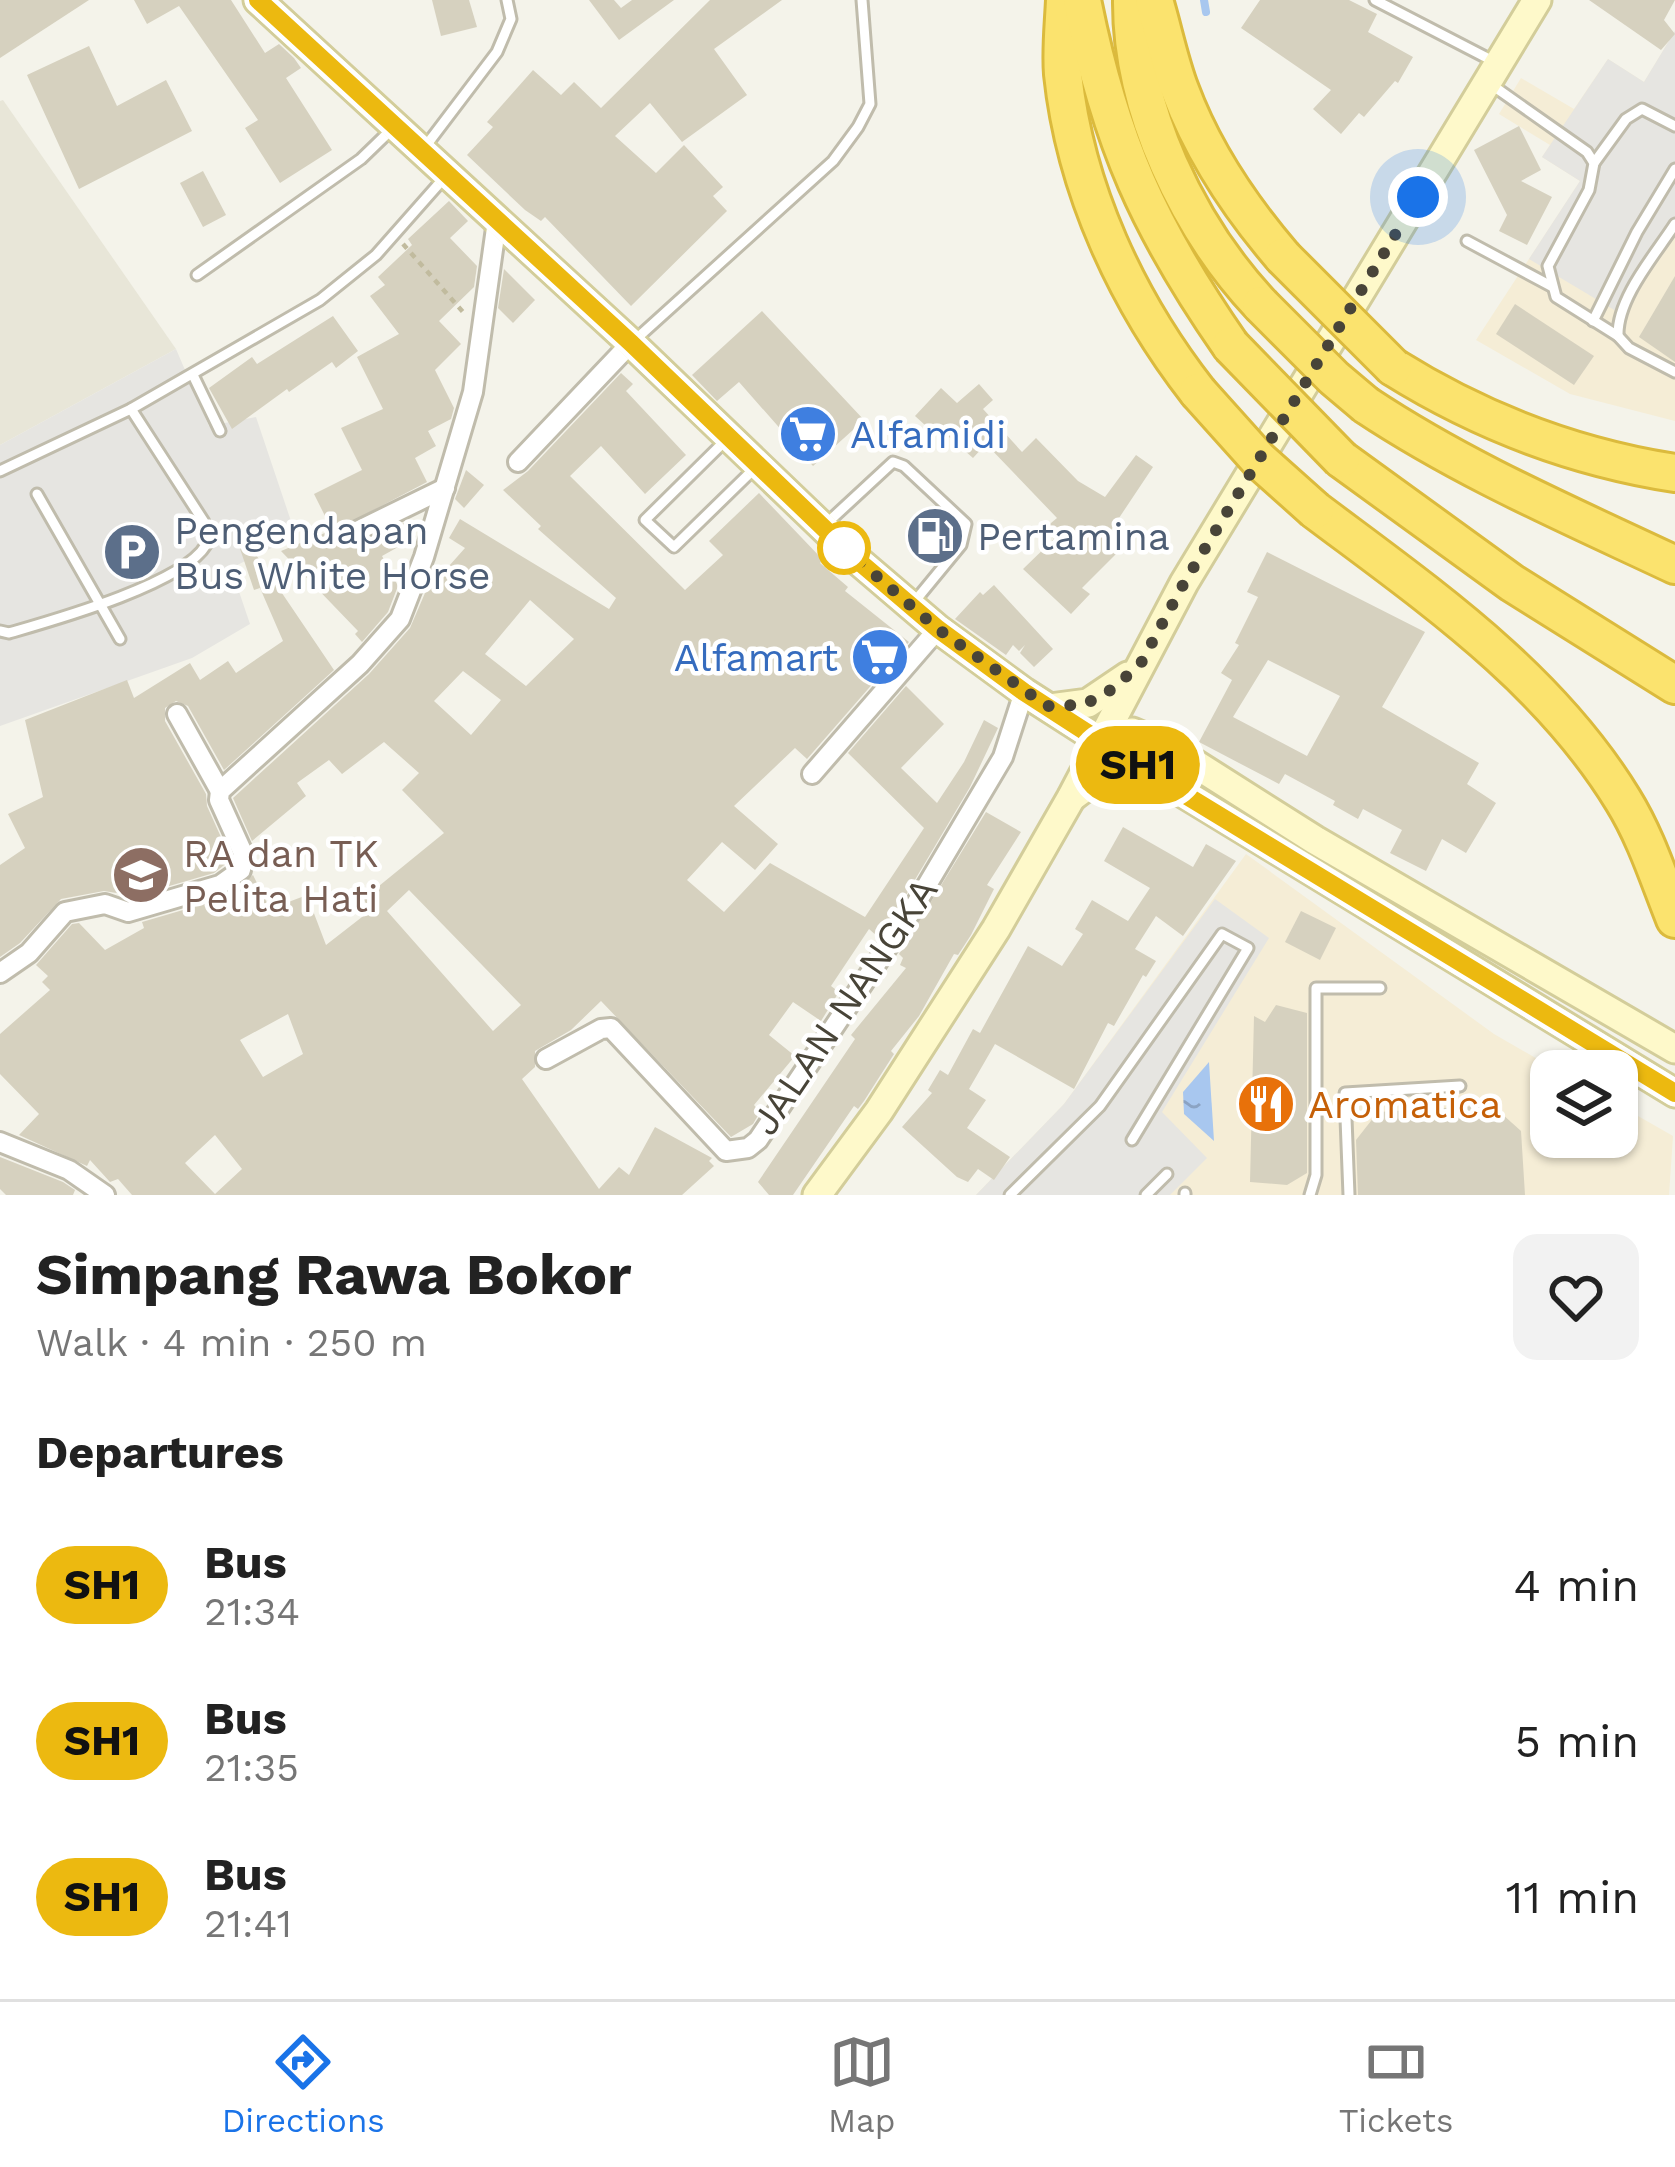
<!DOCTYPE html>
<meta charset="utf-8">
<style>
body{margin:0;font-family:"Work Sans",sans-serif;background:#f2f2f2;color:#222;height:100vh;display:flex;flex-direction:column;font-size:45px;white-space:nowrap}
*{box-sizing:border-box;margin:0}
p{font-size:39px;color:#767676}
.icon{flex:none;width:66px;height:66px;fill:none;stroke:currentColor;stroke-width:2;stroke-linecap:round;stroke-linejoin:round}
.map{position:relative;height:1195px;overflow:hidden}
.side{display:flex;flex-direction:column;background:#fff;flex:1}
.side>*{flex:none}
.badge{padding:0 24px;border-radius:39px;font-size:42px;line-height:78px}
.controls{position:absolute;left:1530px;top:1050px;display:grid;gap:24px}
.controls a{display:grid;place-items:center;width:108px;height:108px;border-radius:24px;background:#fff;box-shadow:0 3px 9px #0004;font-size:60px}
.you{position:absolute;width:60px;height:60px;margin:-30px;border:9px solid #fff;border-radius:50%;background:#1a73e8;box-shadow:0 0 0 18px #1a73e833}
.map>.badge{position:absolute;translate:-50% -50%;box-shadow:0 0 0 6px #fff}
h2{padding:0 36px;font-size:45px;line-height:108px}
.round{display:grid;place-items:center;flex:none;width:126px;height:126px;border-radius:24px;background:#f2f2f2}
.headline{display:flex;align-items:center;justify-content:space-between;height:204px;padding:0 36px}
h1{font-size:57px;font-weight:700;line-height:90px}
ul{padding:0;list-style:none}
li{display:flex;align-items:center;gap:36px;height:156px;padding:0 36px}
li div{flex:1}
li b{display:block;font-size:45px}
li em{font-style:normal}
li .badge{min-width:132px;font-weight:700;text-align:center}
.dock{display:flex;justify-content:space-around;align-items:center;height:168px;border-top:3px solid #e0e0e0;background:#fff;font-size:33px;color:#767676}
.dock a{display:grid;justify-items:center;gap:6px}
.dock .current{color:#1a73e8}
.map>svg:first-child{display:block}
.residential{fill:#e8e6d8}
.commercial{fill:#f5edd6}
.parking{fill:#e6e5e1}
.water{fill:url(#water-ripples)}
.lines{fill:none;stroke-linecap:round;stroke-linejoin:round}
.stream{stroke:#a8c7ef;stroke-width:8}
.building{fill:#d6d1bf;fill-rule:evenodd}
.service-casing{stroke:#c0bcac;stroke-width:15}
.minor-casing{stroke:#c0bcac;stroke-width:24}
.secondary-casing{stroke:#d3cd9a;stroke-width:33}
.motorway-casing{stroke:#dbba3d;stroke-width:42}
.path{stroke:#c1bb9e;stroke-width:4.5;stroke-dasharray:6 6;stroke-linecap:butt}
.service{stroke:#fff;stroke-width:9}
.minor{stroke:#fff;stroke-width:18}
.secondary{stroke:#fef9ca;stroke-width:27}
.motorway{stroke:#fbe36e;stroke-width:36}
.motorway-bridge-casing{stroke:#dbba3d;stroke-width:42;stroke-linecap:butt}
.motorway-bridge{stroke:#fbe36e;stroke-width:36}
.line-casing{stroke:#fff;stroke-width:27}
.line{stroke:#ecb910;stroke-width:18}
.walk{stroke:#484438;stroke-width:12;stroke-dasharray:0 21.6}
.stop-dot{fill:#fff;stroke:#ecb910;stroke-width:6}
.labels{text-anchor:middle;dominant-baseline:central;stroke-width:9;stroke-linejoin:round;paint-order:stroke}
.shop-label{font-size:39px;fill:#366cbe;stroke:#fff;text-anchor:start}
.service-label{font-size:39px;fill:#4e5e75;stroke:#fff;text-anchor:start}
.education-label{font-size:39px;fill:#785e54;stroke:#fff;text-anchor:start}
.street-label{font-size:39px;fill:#484438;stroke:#fff}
.food-label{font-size:39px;fill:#c56008;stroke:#fff;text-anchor:start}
</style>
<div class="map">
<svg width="1675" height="1195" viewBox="0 0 1675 1195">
<defs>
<pattern id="water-ripples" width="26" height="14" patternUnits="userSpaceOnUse" patternTransform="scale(3)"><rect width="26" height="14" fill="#a8c7ef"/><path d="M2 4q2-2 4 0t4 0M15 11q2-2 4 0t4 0" fill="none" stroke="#8ba3c3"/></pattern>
</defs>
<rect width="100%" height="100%" fill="#f4f3ea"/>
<!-- residential -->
<path class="residential" d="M3 100 176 349 0 445V101Z"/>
<!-- commercial -->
<g class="commercial">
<path d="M1675 31V421L1570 394 1476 340 1580 181 1542 157 1550 145 1499 114 1521 78 1574 109 1608 59 1644 82Z"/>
<path d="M1246 854 1494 1034 1558 1071H1551V1137H1617V1104L1673 1136 1669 1195H976L1064 1104Z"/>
</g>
<!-- parking -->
<g class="parking">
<path d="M1675 31V225L1621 314 1529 259 1580 181 1542 157 1608 59 1644 82Z"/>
<path d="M176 349 209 426 256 417 296 536 231 568 250 624 192 658 0 726V445Z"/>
<path d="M1215 899 1269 938 1162 1112 1207 1158 1170 1195H976L1064 1104Z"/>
</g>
<!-- water -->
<path class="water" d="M1209 1062 1214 1141 1184 1114 1183 1092Z"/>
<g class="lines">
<!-- stream -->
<path class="stream" d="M1204 0 1206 12"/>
</g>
<!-- building -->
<g class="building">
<path d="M0 0H89L0 58Z"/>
<path d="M134 0H231L265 53 279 44 294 58 301 68 286 78 332 150 280 183 245 128 258 120 179 6 147 24Z"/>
<path d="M432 0H469L477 27 441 36Z"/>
<path d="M589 0H614L621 8 632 0H674L619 40Z"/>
<path d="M710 0H782L714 49 747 95 682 142 650 103 615 136 656 173 684 145 723 187 713 196 727 211 631 306 545 217 541 221 525 210 467 155 493 127 487 122 533 70 561 95 574 82 601 108Z"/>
<path d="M1260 0H1349L1377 14 1368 32 1413 57 1398 83 1395 81 1364 117 1359 113 1341 134 1313 109 1331 90 1241 28Z"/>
<path d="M1589 0H1675L1664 20 1675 34 1661 50Z"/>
<path d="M89 46 117 106 166 80 192 131 79 189 27 75Z"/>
<path d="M1519 126 1541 170 1521 181 1552 197 1527 245 1499 231 1507 215 1474 150Z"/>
<path d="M203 171 226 215 203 227 180 183Z"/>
<path d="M449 201 468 221 450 238 477 266 474 287 439 321 461 344 435 370 454 408 451 419 428 431 436 446 415 458 427 482 343 526 344 539 353 545 408 521 416 537 382 556 398 586 388 612 362 642 355 634 358 631 281 551 332 530 314 494 362 470 341 428 383 409 357 357 399 334 370 296 385 285 378 277 412 245 408 239Z"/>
<path d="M504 269 535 300 513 323 498 308Z"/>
<path d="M1675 276V362L1639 337Z"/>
<path d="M1515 304 1594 356 1574 385 1496 334Z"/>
<path d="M762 311 864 420 813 466 739 382 717 401 692 375Z"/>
<path d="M333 316 358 351 336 368 332 362 289 392 287 389 232 429 209 388 252 357 257 364Z"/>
<path d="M621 373 633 384 626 391 686 455 645 494 601 446 570 476 685 590 723 555 709 541 759 493 823 560 820 563 848 587 845 591 909 642 807 759 795 748 734 806 778 844 755 870 722 842 687 880 724 912 770 863 865 917 924 828 848 753 906 686 944 724 901 768 937 803 964 762 984 720 998 728 970 787 900 905 878 937 869 929 831 986 839 992 821 1021 793 1002 769 1035 795 1056 754 1105 760 1112 753 1124 731 1137 601 1001 571 1030 535 1051V1067L522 1079 599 1189 619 1167 629 1175 655 1127 712 1158 709 1161 714 1166 682 1195H132L118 1179 110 1182 90 1160 87 1166 19 1135 39 1114 0 1074V1034L50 990 42 982 48 976 36 965 72 924 79 923 105 950 144 928 142 922 224 898 253 875 270 909 307 895 326 945 371 910 363 899 444 833 402 790 419 773 384 742 342 774 329 760 297 783 306 796 252 841 233 798 369 674 410 628 425 593 465 548 449 538 460 519 609 609 616 598 538 529 541 526 503 490 528 471ZM530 600 574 639 526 686 485 654ZM463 671 501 700 471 735 434 701ZM409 890 521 1005 493 1031 387 911ZM288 1014 303 1054 263 1077 240 1040ZM215 1135 242 1169 215 1194 185 1163Z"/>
<path d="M979 384 993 400 983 409 1022 452 1036 438 1078 481 1105 497 1136 455 1153 467 1103 542 1116 554 1082 588 1090 594 1071 614 1023 569 1054 539 1045 528 1057 518 986 444 973 458 941 430 936 435 915 416 941 388 957 403Z"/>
<path d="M466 470 484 485 464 508 455 499Z"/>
<path d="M242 534 334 670 224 770 188 706 176 701 165 708V721L206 794 207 806 229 855 228 862 214 873 135 896 104 891 61 899 20 943 0 957V865L25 848 8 814 43 797 25 720 127 680 134 698 190 663 200 680 228 661 236 673 283 641 260 588 254 590 236 537Z"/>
<path d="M1267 552 1425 632 1382 707 1479 763 1467 784 1496 803 1466 853 1442 839 1426 871 1390 853 1402 830 1363 809 1358 819 1333 805 1335 801 1285 774 1279 784 1199 742 1232 680 1221 673 1239 645 1235 643 1258 597 1247 592ZM1268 660 1340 696 1307 756 1233 717Z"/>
<path d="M994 585 1053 649 1034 667 1020 653 1025 645 1019 651 1013 645 1006 655 955 619 980 592 983 595Z"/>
<path d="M986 812 1021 832 987 885 994 889 971 935 958 955 954 954 919 1016 891 1051 894 1054 864 1101 858 1109 854 1106 793 1195H769L758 1182 855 1039 851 1035 906 968 900 965 903 958 899 954Z"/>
<path d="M1123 827 1193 867 1206 844 1236 861 1183 936 1156 916 1135 949 1156 961 1146 977 1143 975 1114 1026 1108 1023 1074 1089 995 1044 969 1089 986 1100 967 1128 1010 1157 994 1180 978 1169 968 1182 957 1177 902 1127 932 1093 928 1090 940 1070 948 1075 973 1029 980 1033 1028 946 1062 966 1083 934 1075 929 1092 900 1128 921 1150 888 1104 861Z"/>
<path d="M1301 911 1336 928 1320 960 1285 942Z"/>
<path d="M1276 1005 1307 1013V1173L1287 1185 1250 1182 1254 1016 1265 1022Z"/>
<path d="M1492 1105 1521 1131 1525 1195H1358L1356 1140 1378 1112Z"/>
<path d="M0 1157 63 1182 75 1190 73 1195H6L0 1189Z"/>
</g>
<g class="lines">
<!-- service casing -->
<g class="service-casing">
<g id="service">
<path d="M1375 0 1493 61"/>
<path d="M1489 83 1587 152 1594 163 1589 190 1548 266 1556 297 1618 336 1629 348 1675 372"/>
<path d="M425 147 497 52 511 19 507 0"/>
<path d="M1594 163 1626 119 1642 109 1675 126"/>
<path d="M1467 241 1551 286"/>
<path d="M197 275 361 159 392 129"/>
<path d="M1593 321 1637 232 1675 169"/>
<path d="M1618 336C1617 298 1655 255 1675 224"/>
<path d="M635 340 833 161 858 127 870 104 862 0"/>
<path d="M193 375 220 431"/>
<path d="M727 439 645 520 674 547 756 467"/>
<path d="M0 471 131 409 320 300 376 255 444 178"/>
<path d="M37 494 120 639"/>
<path d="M826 524 893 462 904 466 966 524 961 545 915 601"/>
<path d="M0 631 9 633C54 620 183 584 206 545L204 522 131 409"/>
<path d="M1185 1193V1195"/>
<path d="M1010 1195 1100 1106 1222 934 1248 948 1132 1140"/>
<path d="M1146 1195 1167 1174"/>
<path d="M1310 1195 1316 1175V988H1380"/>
<path d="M1349 1195 1345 1093 1460 1086"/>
</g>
</g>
<!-- minor casing -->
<g class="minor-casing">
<g id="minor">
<path d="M518 462 631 343"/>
<path d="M355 532 445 488"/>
<path d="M177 714 220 791"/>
<path d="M812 774 938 629"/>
<path d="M0 973 29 953 65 912 105 904 128 912 220 885 241 870 243 853 219 800 220 791 360 664 400 619 424 557 473 392 497 221"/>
<path d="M546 1059 601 1029 611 1028 726 1151 748 1148 758 1140 911 912 1003 757 1024 692"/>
<path d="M0 1142 69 1170 105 1195"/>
</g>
</g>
<!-- secondary casing -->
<g class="secondary-casing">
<g id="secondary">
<path d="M258 0 631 343 856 559 938 629 1024 692 1152 774 1675 1093"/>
<path d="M1050 708 1088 703 1128 676"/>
<path d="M1099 739 1132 732 1170 748 1315 840 1675 1049"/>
<path d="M1072 797C1097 777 1120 770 1152 774"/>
<path d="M817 1195 879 1111 996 929 1071 798 1184 583 1537 0"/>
</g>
</g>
<!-- motorway casing -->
<g class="motorway-casing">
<g id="motorway">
<path d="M1065 0C1064 24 1061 50 1063 74 1075 189 1127 301 1198 392"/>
<path d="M1082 0C1110 141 1149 228 1231 346"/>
<path d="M1132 0C1131 109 1188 227 1261 305"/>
<path d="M1154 0C1163 30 1169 61 1180 90 1203 152 1241 208 1283 257"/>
<path d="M1393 367C1481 422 1572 457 1675 473"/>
<path d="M1366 405C1464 470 1569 515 1675 565"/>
<path d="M1341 459 1512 583 1675 685"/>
<path d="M1315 510C1428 595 1548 677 1623 800 1646 837 1659 879 1675 919"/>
</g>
</g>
<!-- path -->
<path class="path" d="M403 244 463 312"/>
<!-- service -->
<use href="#service" class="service"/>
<!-- minor -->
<use href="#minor" class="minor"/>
<!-- secondary -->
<use href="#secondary" class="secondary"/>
<!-- motorway -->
<use href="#motorway" class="motorway"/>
<!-- motorway-bridge casing -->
<g class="motorway-bridge-casing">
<g id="motorway-bridge">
<path d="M1283 257 1393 367"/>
<path d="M1261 305 1334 378 1366 405"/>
<path d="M1231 346 1341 459"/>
<path d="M1198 392 1259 460 1315 510"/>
</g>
</g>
<!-- motorway-bridge -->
<use href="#motorway-bridge" class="motorway-bridge"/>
</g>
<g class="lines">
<!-- line casing -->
<g class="line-casing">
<path id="line" d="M258 0 631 343 856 559 938 629 1024 692 1151 774 1675 1093"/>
</g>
<!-- line -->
<use href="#line" class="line"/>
<!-- walk -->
<path class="walk" d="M844 548 938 629 1047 706 1083 705 1108 692 1140 665 1184 583 1418 197"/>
</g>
<!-- icons -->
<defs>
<g id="supermarket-disc" transform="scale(3)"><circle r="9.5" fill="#3f7fe0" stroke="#fff"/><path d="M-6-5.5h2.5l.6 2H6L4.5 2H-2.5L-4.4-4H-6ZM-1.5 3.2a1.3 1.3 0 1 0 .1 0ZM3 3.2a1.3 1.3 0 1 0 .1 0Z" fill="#fff"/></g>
<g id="fuel-disc" transform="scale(3)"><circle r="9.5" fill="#5c6f8a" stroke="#fff"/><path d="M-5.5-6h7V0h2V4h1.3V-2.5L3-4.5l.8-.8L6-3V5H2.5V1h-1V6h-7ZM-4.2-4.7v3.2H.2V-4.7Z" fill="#fff"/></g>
<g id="parking-disc" transform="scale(3)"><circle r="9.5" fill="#5c6f8a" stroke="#fff"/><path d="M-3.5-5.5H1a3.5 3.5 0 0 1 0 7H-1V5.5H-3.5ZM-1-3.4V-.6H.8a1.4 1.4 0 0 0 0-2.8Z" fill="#fff"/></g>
<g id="school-disc" transform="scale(3)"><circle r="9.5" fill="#8d6e63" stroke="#fff"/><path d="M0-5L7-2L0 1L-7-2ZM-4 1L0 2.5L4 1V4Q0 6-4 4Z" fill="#fff"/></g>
<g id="restaurant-disc" transform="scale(3)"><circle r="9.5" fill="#e8710a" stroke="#fff"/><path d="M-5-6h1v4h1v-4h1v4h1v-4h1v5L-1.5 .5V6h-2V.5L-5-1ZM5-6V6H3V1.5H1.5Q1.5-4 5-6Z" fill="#fff"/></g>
</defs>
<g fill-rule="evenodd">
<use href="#supermarket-disc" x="808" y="434"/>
<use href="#fuel-disc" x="935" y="536"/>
<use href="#parking-disc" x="132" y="552"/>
<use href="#supermarket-disc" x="880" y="657"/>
<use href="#school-disc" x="141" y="875"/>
<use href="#restaurant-disc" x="1266" y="1104"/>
</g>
<!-- markers -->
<circle class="stop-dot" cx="844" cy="548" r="24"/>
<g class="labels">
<!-- shop labels -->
<g class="shop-label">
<text x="850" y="434">Alfamidi</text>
<text x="838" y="657" text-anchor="end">Alfamart</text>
</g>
<!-- service labels -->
<g class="service-label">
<text x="174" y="530">Pengendapan<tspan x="174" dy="45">Bus White Horse</tspan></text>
<text x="977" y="536">Pertamina</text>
</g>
<!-- education labels -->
<g class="education-label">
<text x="183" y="853">RA dan TK<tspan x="183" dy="45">Pelita Hati</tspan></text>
</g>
<!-- street labels -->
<g class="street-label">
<text transform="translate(844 1006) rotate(-56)">JALAN NANGKA</text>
</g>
<!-- food labels -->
<g class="food-label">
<text x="1308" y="1104">Aromatica</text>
</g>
</g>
</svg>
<div class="controls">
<a><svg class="icon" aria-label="layers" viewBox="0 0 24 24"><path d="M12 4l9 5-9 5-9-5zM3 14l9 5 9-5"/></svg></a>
</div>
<div class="you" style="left:1418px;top:197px"></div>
<b class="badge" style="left:1138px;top:765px;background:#ecb910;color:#111">SH1</b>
</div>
<section class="side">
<div class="headline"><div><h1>Simpang Rawa Bokor</h1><p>Walk · 4 min · 250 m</p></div><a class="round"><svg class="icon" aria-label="heart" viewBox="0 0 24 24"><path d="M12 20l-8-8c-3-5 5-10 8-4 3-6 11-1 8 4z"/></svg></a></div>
<h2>Departures</h2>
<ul>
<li><span class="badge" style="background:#ecb910;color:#111">SH1</span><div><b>Bus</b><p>21:34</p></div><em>4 min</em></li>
<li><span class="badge" style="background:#ecb910;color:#111">SH1</span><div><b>Bus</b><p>21:35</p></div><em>5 min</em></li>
<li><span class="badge" style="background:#ecb910;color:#111">SH1</span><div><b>Bus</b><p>21:41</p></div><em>11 min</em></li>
</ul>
</section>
<nav class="dock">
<a class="current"><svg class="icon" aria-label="directions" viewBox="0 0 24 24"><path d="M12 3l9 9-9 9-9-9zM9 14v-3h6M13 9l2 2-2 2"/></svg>Directions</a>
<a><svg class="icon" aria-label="map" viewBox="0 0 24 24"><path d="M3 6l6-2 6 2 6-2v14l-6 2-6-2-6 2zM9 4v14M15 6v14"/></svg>Map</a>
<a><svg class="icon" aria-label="tickets" viewBox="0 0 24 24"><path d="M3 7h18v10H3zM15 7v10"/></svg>Tickets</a>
</nav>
